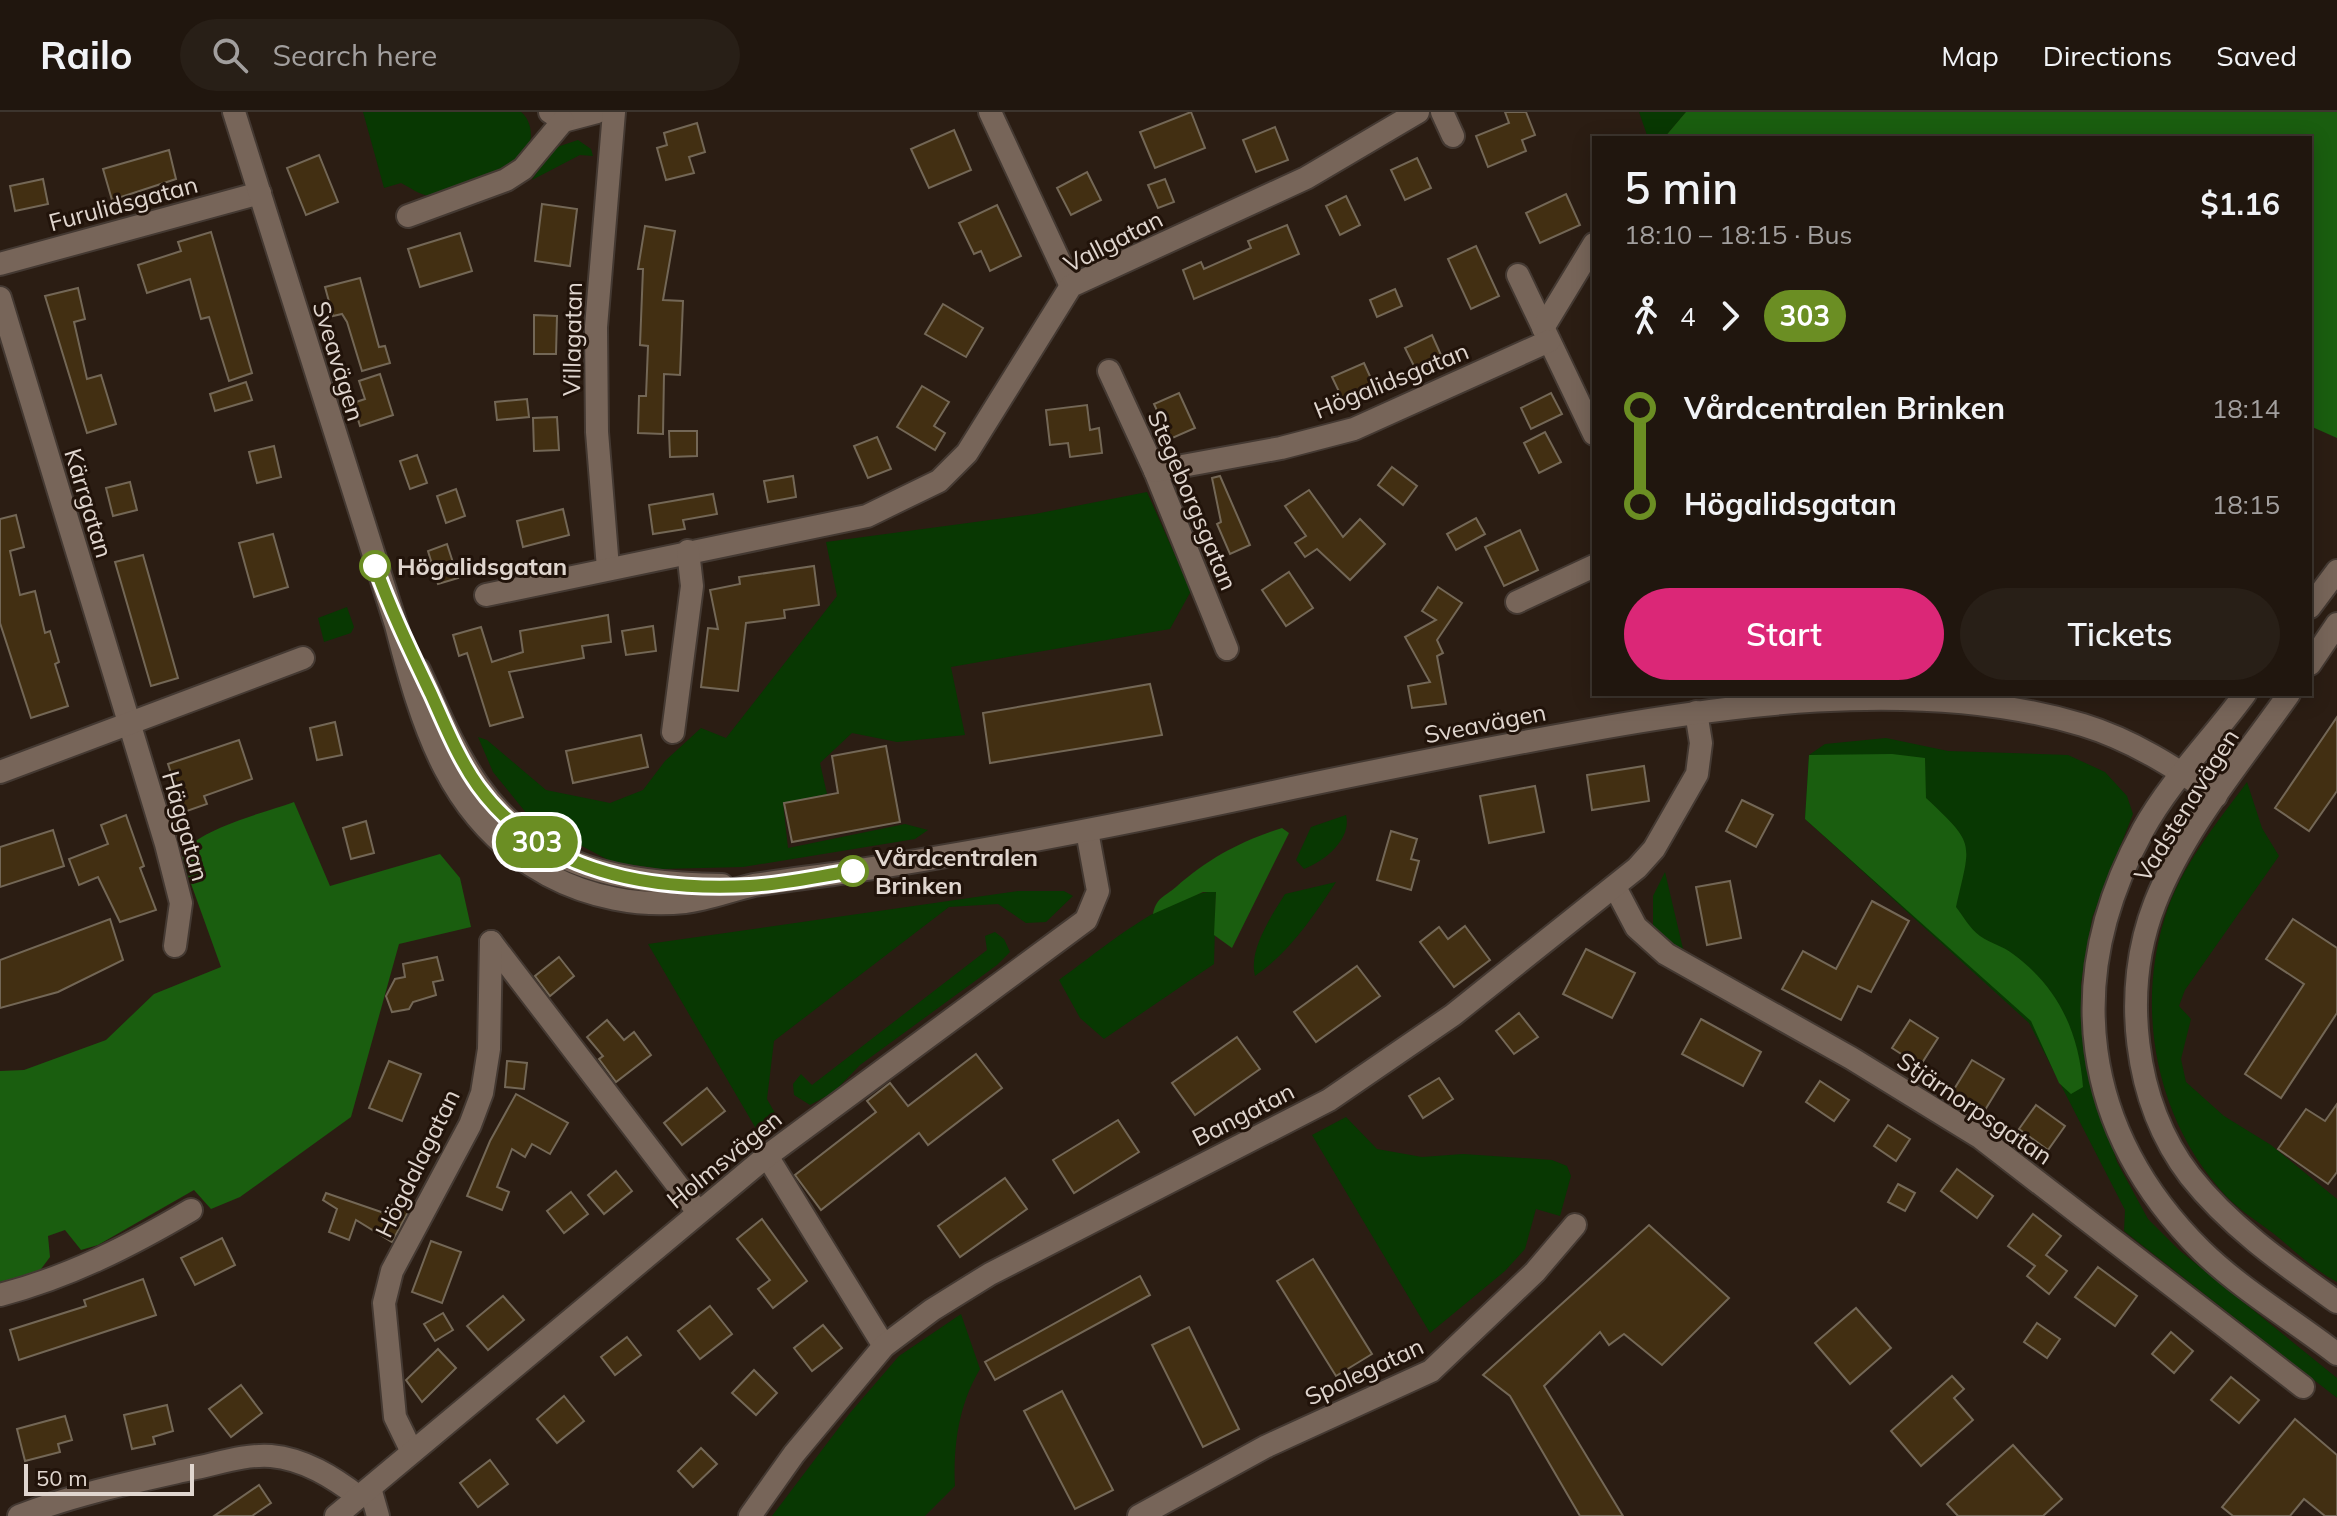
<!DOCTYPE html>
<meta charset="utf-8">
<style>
body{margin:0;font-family:Mulish,sans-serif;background:#281f17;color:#f1f3f6;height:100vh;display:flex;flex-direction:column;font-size:30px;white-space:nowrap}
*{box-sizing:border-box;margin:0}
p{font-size:26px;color:#a29f9e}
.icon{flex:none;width:44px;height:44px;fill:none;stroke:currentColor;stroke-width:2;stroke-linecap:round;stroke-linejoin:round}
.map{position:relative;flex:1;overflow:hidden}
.details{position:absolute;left:1592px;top:24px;width:720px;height:560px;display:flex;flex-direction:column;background:#20160e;border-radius:0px;box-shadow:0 4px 20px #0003,0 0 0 2px #3d352e}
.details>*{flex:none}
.badge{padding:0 16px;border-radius:26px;font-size:28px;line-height:52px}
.scale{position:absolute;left:24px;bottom:20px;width:170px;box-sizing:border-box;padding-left:8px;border:4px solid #e0d6cf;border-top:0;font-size:22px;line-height:28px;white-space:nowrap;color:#e0d6cf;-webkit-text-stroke:6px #21130a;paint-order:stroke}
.map>.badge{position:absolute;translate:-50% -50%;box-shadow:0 0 0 4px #fff}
.legs{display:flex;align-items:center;gap:12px;height:88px;padding:0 32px;font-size:26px}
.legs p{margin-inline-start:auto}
.head{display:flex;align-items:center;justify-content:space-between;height:136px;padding:0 32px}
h1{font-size:44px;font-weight:600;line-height:60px}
.action{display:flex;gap:16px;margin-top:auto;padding:16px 32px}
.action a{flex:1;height:92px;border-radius:48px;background:#db2777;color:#fff;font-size:32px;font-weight:600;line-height:92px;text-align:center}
.action a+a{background:#281f17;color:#f1f3f6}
ul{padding:0 32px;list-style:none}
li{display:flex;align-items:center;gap:28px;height:96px;font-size:30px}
li i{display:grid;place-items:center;width:12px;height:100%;margin:0 10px;background:currentColor}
li i::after{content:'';width:20px;height:20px;margin:-10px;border:6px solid;border-radius:50%;background:#20160e}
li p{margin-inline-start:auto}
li:first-child i{background:linear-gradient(#0000 50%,currentColor 0)}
li:last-child i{background:linear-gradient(currentColor 50%,#0000 0)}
header{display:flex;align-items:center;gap:48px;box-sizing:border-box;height:112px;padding:0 40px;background:#20160e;border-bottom:2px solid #3d352e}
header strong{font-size:38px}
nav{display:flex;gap:44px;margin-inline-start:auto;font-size:28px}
.search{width:560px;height:72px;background:#281f17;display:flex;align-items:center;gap:20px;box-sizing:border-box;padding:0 28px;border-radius:44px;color:#a29f9e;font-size:30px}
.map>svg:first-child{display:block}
.green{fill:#083802}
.forest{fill:#1a5e0f}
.building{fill:#422f12;stroke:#736756;stroke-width:2}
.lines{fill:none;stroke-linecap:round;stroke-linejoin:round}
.minor-casing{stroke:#443932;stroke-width:26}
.secondary-casing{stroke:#443932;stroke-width:26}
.minor{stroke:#776559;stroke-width:22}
.secondary{stroke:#776559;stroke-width:22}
.line-1-casing{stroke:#fff;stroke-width:18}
.line-1{stroke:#6b8e23;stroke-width:12}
.stop-1-dot{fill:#fff;stroke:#6b8e23;stroke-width:4}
.labels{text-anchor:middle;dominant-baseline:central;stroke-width:6;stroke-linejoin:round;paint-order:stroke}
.street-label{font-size:24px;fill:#e0d6cf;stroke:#21130a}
.stop-label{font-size:24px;font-weight:bold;fill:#e0d6cf;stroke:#21130a;text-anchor:start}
</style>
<header>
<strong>Railo</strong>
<div class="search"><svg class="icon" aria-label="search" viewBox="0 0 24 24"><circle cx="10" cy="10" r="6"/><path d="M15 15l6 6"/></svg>Search here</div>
<nav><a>Map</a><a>Directions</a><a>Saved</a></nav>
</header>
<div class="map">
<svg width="2337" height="1404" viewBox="0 0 2337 1404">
<rect width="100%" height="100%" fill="#2b1d13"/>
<!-- green -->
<g class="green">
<path d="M363 0H521C534 10 534 34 522 45 511 58 446 86 429 84 420 83 409 75 401 71L384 76Z"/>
<path d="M1639 0H1686L1664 26H1648Z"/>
<path d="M578 28 591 37 593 44 580 43 532 68 551 37Z"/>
<path d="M1147 380 1191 479 1170 517 951 555 965 623 897 630 852 621 820 651 827 682 783 691 788 736 905 712 928 718 915 727 743 755 661 757 612 750 531 707 493 660 478 625 487 628 546 678 610 691 643 678 665 649 701 616 726 626 837 484 826 430 1035 402Z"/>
<path d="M347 495 354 515 351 521 324 530 318 506Z"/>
<path d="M1886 626 1948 639 2068 643 2105 660 2127 684 2133 702 2092 806 2081 871 2088 955 2117 1050 2148 1107 2179 1138 2337 1266V1286L2124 1119 2125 1098 2029 911 1805 707 1809 643 1825 632Z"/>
<path d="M2247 670 2262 716 2279 744 2185 878 2179 894 2191 907 2181 947 2186 970 2224 1004 2271 1033 2337 1087V1170C2316 1159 2297 1141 2279 1126 2262 1112 2241 1100 2226 1084 2157 1010 2135 900 2165 805 2181 754 2216 712 2247 670Z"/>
<path d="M1346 703C1352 727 1325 749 1304 757L1296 748 1311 715Z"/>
<path d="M1665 760 1684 841 1653 814V784Z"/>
<path d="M1336 770C1313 805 1290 840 1255 864 1248 838 1272 803 1285 782Z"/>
<path d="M1018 779H1064L1073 784 1046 810 1026 811 998 792 949 795 774 929 767 987 776 1003 775 1016 762 1027 648 832Z"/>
<path d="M1216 779 1214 852 1104 927 1080 906 1059 868C1101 838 1165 782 1216 779Z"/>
<path d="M995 820 1004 827 1010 840 997 853 860 953 834 980 810 993 794 983 793 972 801 962 812 973 987 838 985 824Z"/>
<path d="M1346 1005 1377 1037 1422 1045 1463 1042 1552 1048 1567 1054 1571 1064 1560 1104 1536 1097 1525 1137 1505 1159 1430 1221 1312 1023Z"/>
<path d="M961 1202 980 1257C959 1292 953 1333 955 1374L925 1404H772L850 1301 899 1244Z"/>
</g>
<!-- forest -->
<g class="forest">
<path d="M1686 0H2337V326L2310 314V26H1664Z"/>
<path d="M1892 642 1925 646 1926 686C1976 733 1971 729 1956 795 1963 804 1970 817 1980 824 1990 831 2003 834 2013 842 2058 875 2079 920 2083 975L2071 982 2059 971 2031 909 1805 707 1809 643Z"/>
<path d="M294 690 330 774 440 742 460 766 471 815 399 832 351 1005 240 1085 211 1097 194 1078 98 1133 81 1138 65 1118 48 1124 50 1145 38 1161 0 1170V959L24 958 106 928 154 882 221 855 181 744C196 717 264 701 294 690Z"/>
<path d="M1282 716 1289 721 1232 836 1214 823 1216 780H1203L1153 802C1156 786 1164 785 1176 775 1209 746 1241 729 1282 716Z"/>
</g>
<!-- building -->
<g class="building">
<path d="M1191 0 1205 36 1155 56 1140 20Z"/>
<path d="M1505 0H1526L1535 23 1522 28 1526 39 1488 55 1476 24 1509 11Z"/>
<path d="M697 11 705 40 689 45 694 61 666 68 657 36 667 33 664 21Z"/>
<path d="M1275 15 1288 48 1256 60 1243 28Z"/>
<path d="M954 18 971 58 929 76 911 37Z"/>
<path d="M169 38 176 67 112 88 103 57Z"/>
<path d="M319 43 338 90 306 103 287 56Z"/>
<path d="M1417 46 1431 76 1405 88 1391 58Z"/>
<path d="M1087 60 1101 88 1071 103 1057 76Z"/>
<path d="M43 67 48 92 15 99 10 74Z"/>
<path d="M1165 67 1174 90 1158 96 1148 73Z"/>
<path d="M1566 82 1580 113 1540 131 1526 101Z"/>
<path d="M1346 84 1360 113 1340 123 1326 94Z"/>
<path d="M542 92 577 97 570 154 535 149Z"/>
<path d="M997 93 1021 144 990 159 981 139 974 142 959 111Z"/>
<path d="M1287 113 1299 142 1194 187 1183 158 1201 150 1204 157 1251 136 1248 129Z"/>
<path d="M645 114 675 119 663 188 683 189 680 263 664 262 663 322 638 321 639 284H646L648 234 640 233 643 157H638Z"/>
<path d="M211 120 252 261 229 269 209 205 201 207 190 167 147 181 138 153 181 139 178 130Z"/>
<path d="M460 121 472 159 420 175 408 137Z"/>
<path d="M1476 134 1499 184 1471 197 1448 147Z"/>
<path d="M360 166 379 235 385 234 390 251 362 259 347 210 342 202 333 204 325 175Z"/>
<path d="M78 176 85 207 74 210 87 267 101 263 116 312 87 321 45 184Z"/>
<path d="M1395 177 1402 194 1377 205 1370 188Z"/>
<path d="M943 192 983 216 966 245 925 222Z"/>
<path d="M534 203 557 204 556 242H534Z"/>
<path d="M1432 223 1446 254 1420 266 1405 236Z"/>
<path d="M1364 251 1374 273 1343 288 1332 265Z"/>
<path d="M380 262 393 303 360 314 353 291 365 287 359 269Z"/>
<path d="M246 270 252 288 215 299 210 282Z"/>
<path d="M922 274 949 290 934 314 945 321 935 338 897 315Z"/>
<path d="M1179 281 1195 316 1170 327 1154 292Z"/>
<path d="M1551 281 1562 302 1531 317 1521 296Z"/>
<path d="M527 287 529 305 497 308 495 290Z"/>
<path d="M1087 293 1090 318 1099 316 1102 341 1070 345 1068 331 1050 333 1046 298Z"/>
<path d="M557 305 559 338 534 339 533 306Z"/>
<path d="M669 319H697V344L670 345Z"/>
<path d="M1545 320 1561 350 1539 361 1524 331Z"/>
<path d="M877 325 891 357 868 366 854 334Z"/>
<path d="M274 334 281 365 257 371 249 340Z"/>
<path d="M417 343 427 371 410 377 400 349Z"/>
<path d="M1392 355 1417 374 1403 393 1378 373Z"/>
<path d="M793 364 796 385 768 390 764 369Z"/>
<path d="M1220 364 1250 433 1230 442 1217 412 1221 410 1212 366Z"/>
<path d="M130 370 137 398 113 404 106 376Z"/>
<path d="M456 377 465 404 446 411 437 384Z"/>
<path d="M1309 378 1343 425 1360 407 1385 432 1350 468 1317 437 1305 445 1295 431 1306 424 1285 394Z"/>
<path d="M713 382 717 402 683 408 685 417 653 422 649 393Z"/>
<path d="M563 397 569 423 523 435 517 409Z"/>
<path d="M16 403 24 435 10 439 20 483 35 479 45 521 50 519 59 550 55 552 68 594 31 606 0 511V407Z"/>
<path d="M1476 406 1485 422 1456 438 1447 422Z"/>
<path d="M1520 418 1538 458 1504 474 1485 435Z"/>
<path d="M273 422 288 475 254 485 239 431Z"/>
<path d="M447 432 458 466 438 472 428 439Z"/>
<path d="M143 443 178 566 151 574 115 450Z"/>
<path d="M814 454 819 493 784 498 785 506 746 511 738 579 701 575 708 516 718 517 710 478 740 472 739 465Z"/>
<path d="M1289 460 1313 496 1286 514 1262 478Z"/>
<path d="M1438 475 1462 491 1437 528 1443 541 1437 544 1446 592 1412 596 1408 574 1430 570 1405 525 1436 508 1422 499Z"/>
<path d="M608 503 611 530 582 534 584 546 509 560 523 605 490 614 467 541 459 544 453 523 481 515 492 550 523 540 520 519Z"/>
<path d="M653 514 656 539 626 543 622 519Z"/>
<path d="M1150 572 1162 623 990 651 983 601Z"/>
<path d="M2337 605V679L2309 719 2275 696Z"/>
<path d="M335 610 342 643 317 648 310 616Z"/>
<path d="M641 623 648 655 573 671 566 639Z"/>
<path d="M239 628 252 667 204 684 207 692 184 700 168 652Z"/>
<path d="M886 634 900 710 792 730 784 691 838 681 832 644Z"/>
<path d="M1644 654 1649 689 1592 698 1587 663Z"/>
<path d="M1535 674 1544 720 1489 731 1480 684Z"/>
<path d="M1742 688 1773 703 1756 735 1726 719Z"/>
<path d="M126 703 144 754 140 756 156 798 120 810 98 765 79 773 69 747 108 732 101 713Z"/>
<path d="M366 709 374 741 351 747 343 716Z"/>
<path d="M53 718 64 754 0 775V735Z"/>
<path d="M1391 719 1417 727 1411 747 1419 749 1411 778 1377 768Z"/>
<path d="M1730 769 1741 826 1707 833 1696 775Z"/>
<path d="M1872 789 1909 809 1871 880 1858 874 1841 908 1782 877 1803 839 1836 857Z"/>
<path d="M110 807 123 848 58 880 0 896V848Z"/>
<path d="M2293 807 2337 836V901L2281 986 2245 962 2304 872 2266 847Z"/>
<path d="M1465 814 1490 848 1454 875 1420 830 1439 815 1448 827Z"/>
<path d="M1586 837 1635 861 1612 906 1563 882Z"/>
<path d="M437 845 443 868 433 870 436 883 413 890 409 897 392 900 386 884 395 867 405 865 403 852Z"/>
<path d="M559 845 574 864 550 884 535 864Z"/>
<path d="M1357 854 1380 884 1316 930 1294 900Z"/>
<path d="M1519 901 1538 925 1514 942 1496 919Z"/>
<path d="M1701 907 1761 940 1743 974 1682 942Z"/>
<path d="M607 908 624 928 634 920 651 943 616 970 599 947 603 944 587 925Z"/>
<path d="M1910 908 1938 926 1920 954 1892 936Z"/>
<path d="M1237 925 1260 957 1195 1003 1172 971Z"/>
<path d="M976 942 1002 976 928 1033 919 1021 821 1098 795 1063 876 1000 867 989 890 971 908 994Z"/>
<path d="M1972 948 2004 967 1985 998 1953 979Z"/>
<path d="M389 949 421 962 402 1009 369 996Z"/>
<path d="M507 949 527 951 524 977 505 975Z"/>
<path d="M1439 966 1453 987 1423 1006 1409 984Z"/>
<path d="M1820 969 1849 988 1834 1009 1806 990Z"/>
<path d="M707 976 725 999 682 1033 664 1011Z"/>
<path d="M516 982 568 1011 550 1042 532 1032 525 1045 512 1037 497 1075 509 1080 502 1098 467 1084 490 1029Z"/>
<path d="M2337 992V1060L2328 1072 2278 1037 2306 997 2325 1009Z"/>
<path d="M2036 993 2065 1014 2048 1038 2019 1017Z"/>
<path d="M1118 1008 1139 1040 1074 1081 1053 1048Z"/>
<path d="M1888 1013 1910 1027 1896 1049 1874 1034Z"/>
<path d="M1957 1057 1993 1084 1977 1106 1941 1079Z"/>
<path d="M616 1059 632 1079 604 1102 588 1083Z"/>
<path d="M1005 1066 1027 1097 960 1145 938 1114Z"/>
<path d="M1898 1072 1915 1081 1905 1099 1888 1090Z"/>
<path d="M400 1080 414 1089 392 1130 356 1108 349 1128 329 1120 337 1097 323 1088 326 1081 387 1102Z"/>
<path d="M571 1080 588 1102 564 1121 547 1099Z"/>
<path d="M2033 1102 2061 1124 2046 1143 2067 1159 2049 1182 2027 1164 2035 1154 2008 1134Z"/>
<path d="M762 1107 807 1169 773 1196 758 1177 770 1168 737 1127Z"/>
<path d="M1649 1113 1729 1186 1662 1253 1624 1222 1609 1233 1600 1220 1544 1274 1623 1404H1580L1510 1284 1483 1263Z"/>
<path d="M222 1126 235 1153 195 1173 181 1146Z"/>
<path d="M431 1129 461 1140 442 1191 412 1180Z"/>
<path d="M1313 1147 1372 1242 1336 1264 1277 1169Z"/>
<path d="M2098 1155 2137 1184 2115 1214 2075 1185Z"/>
<path d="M1140 1164 1150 1183 995 1268 985 1250Z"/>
<path d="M143 1167 156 1203 19 1248 10 1218 86 1194 84 1188Z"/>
<path d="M503 1184 524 1208 488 1238 467 1214Z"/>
<path d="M710 1194 732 1222 700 1247 678 1219Z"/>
<path d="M1856 1196 1891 1236 1850 1272 1815 1231Z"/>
<path d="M443 1201 453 1218 435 1229 424 1212Z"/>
<path d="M2037 1211 2060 1227 2047 1246 2024 1230Z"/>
<path d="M823 1213 842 1236 812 1259 794 1236Z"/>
<path d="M1189 1215 1239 1317 1203 1335 1152 1233Z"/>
<path d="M2171 1220 2193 1239 2174 1261 2152 1242Z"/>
<path d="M627 1225 641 1243 615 1263 601 1245Z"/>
<path d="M438 1237 456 1256 422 1290 406 1268Z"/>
<path d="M754 1258 777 1281 756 1303 732 1281Z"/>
<path d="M1952 1264 1964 1277 1954 1286 1973 1308 1921 1354 1891 1319Z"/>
<path d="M2231 1265 2259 1288 2239 1311 2211 1288Z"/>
<path d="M241 1273 262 1301 231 1325 209 1297Z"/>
<path d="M1062 1279 1113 1378 1075 1397 1024 1299Z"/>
<path d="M564 1284 584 1309 557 1331 537 1307Z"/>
<path d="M167 1293 173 1319 153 1325 155 1332 132 1337 124 1303Z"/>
<path d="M65 1304 72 1328 58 1332 60 1340 25 1349 17 1317Z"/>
<path d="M2295 1307 2337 1343V1404H2325L2304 1387 2290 1404H2233L2222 1395Z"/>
<path d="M2013 1333 2062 1387 2043 1404H1958L1947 1392Z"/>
<path d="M701 1336 717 1352 693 1375 678 1359Z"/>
<path d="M490 1348 508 1372 478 1395 460 1371Z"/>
<path d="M259 1373 271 1391 252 1404H214Z"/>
</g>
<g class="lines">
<!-- minor casing -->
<g class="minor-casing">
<g id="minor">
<path d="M550 0 563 9 597 0"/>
<path d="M990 0 1071 174"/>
<path d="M1442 0 1453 24"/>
<path d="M408 104 506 68 523 57 563 9"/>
<path d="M0 152 260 81"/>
<path d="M1518 163 1594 322"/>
<path d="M0 186 166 732 181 791 175 834"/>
<path d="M1543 216 1594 132"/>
<path d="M1109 259 1155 359 1227 537"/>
<path d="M1155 359 1281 336 1354 317 1549 229"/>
<path d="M608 456 597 320 596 215 614 0"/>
<path d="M486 483 867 404 939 369 967 341 1071 174 1306 66 1418 0"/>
<path d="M1517 490 1594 454"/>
<path d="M673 620 692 474 688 439"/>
<path d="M0 660 303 546"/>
<path d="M1615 775 1636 815 1666 842 1851 946 1981 1026 2303 1275"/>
<path d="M491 830 698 1100"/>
<path d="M767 1044 884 1234"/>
<path d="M0 1183C69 1165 130 1134 191 1098"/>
<path d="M412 1340 395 1305 384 1191 392 1159 470 1013 482 981 489 937 491 830"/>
<path d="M370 1376 378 1404"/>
<path d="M19 1404C75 1382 133 1370 191 1357 217 1352 245 1342 271 1344 304 1347 333 1365 359 1385"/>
<path d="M336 1404 767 1044 1086 808 1098 779 1087 719"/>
<path d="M750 1404 794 1342 884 1234 932 1198 990 1162 1329 988 1453 903 1637 756 1654 737 1697 662 1701 631 1696 600"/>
<path d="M1139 1404 1267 1334 1431 1259 1535 1160 1575 1113"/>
</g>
</g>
<!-- secondary casing -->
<g class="secondary-casing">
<g id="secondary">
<path d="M234 0 396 513C422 614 449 710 548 763 589 785 639 795 685 790 709 787 731 778 754 773 781 769 808 765 834 762 988 739 1140 709 1292 676 1378 658 1464 641 1551 625 1717 594 1917 563 2083 613 2132 628 2174 655 2216 684"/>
<path d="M2310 495 2337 459"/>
<path d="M2310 552 2337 512"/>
<path d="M419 558C437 597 453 637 478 673 537 758 626 772 722 773"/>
<path d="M2245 582C2212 627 2170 669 2143 718 2062 866 2080 1018 2202 1139 2242 1178 2293 1208 2337 1242"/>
<path d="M2289 582C2242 649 2185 715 2155 791 2121 877 2133 990 2190 1064 2230 1115 2285 1153 2337 1190"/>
</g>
</g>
<!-- minor -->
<use href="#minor" class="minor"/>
<!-- secondary -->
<use href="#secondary" class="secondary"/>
</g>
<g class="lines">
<!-- line-1 casing -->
<g class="line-1-casing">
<path id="line-1" d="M375 454C391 499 411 540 431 582 445 613 458 646 478 674 541 761 649 779 750 774 784 772 819 764 853 759"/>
</g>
<!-- line-1 -->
<use href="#line-1" class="line-1"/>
</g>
<!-- markers -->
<g class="stop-1-dot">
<circle cx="375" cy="454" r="14"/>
<circle cx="853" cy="759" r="14"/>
</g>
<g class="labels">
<!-- street labels -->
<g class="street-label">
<text transform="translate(123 91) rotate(-15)">Furulidsgatan</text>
<text transform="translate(1113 129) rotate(-27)">Vallgatan</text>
<text transform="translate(572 227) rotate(-89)">Villagatan</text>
<text transform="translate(339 249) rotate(73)">Sveavägen</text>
<text transform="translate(1391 268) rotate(-22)">Högalidsgatan</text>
<text transform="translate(1193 388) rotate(67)">Stegeborgsgatan</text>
<text transform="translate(89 391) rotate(73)">Kärrgatan</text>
<text transform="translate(1485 611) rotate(-11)">Sveavägen</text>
<text transform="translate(2186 693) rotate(-58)">Vadstenavägen</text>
<text transform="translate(186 714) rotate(74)">Häggatan</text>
<text transform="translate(1975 996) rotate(34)">Stjärnorpsgatan</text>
<text transform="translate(1243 1002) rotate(-27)">Bangatan</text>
<text transform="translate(724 1047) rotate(-39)">Holmsvägen</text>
<text transform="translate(417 1051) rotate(-64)">Högdalagatan</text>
<text transform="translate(1364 1259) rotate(-25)">Spolegatan</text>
</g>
<!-- stop labels -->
<g class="stop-label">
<text x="397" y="454">Högalidsgatan</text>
<text x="875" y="745">Vårdcentralen<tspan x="875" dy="28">Brinken</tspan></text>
</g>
</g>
</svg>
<div class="scale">50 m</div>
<b class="badge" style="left:537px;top:730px;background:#6b8e23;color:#fff">303</b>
<section class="details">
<div class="head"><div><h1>5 min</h1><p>18:10 – 18:15 · Bus</p></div><b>$1.16</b></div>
<div class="legs"><svg class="icon" aria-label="walk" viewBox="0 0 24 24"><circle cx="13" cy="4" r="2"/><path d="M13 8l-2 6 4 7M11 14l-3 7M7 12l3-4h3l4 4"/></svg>4<svg class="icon" aria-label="forward" viewBox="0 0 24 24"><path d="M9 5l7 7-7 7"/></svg><b class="badge" style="background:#6b8e23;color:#fff">303</b></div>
<ul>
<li><i style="color:#6b8e23"></i><b>Vårdcentralen Brinken</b><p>18:14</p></li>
<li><i style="color:#6b8e23"></i><b>Högalidsgatan</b><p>18:15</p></li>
</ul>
<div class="action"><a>Start</a><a>Tickets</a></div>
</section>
</div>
